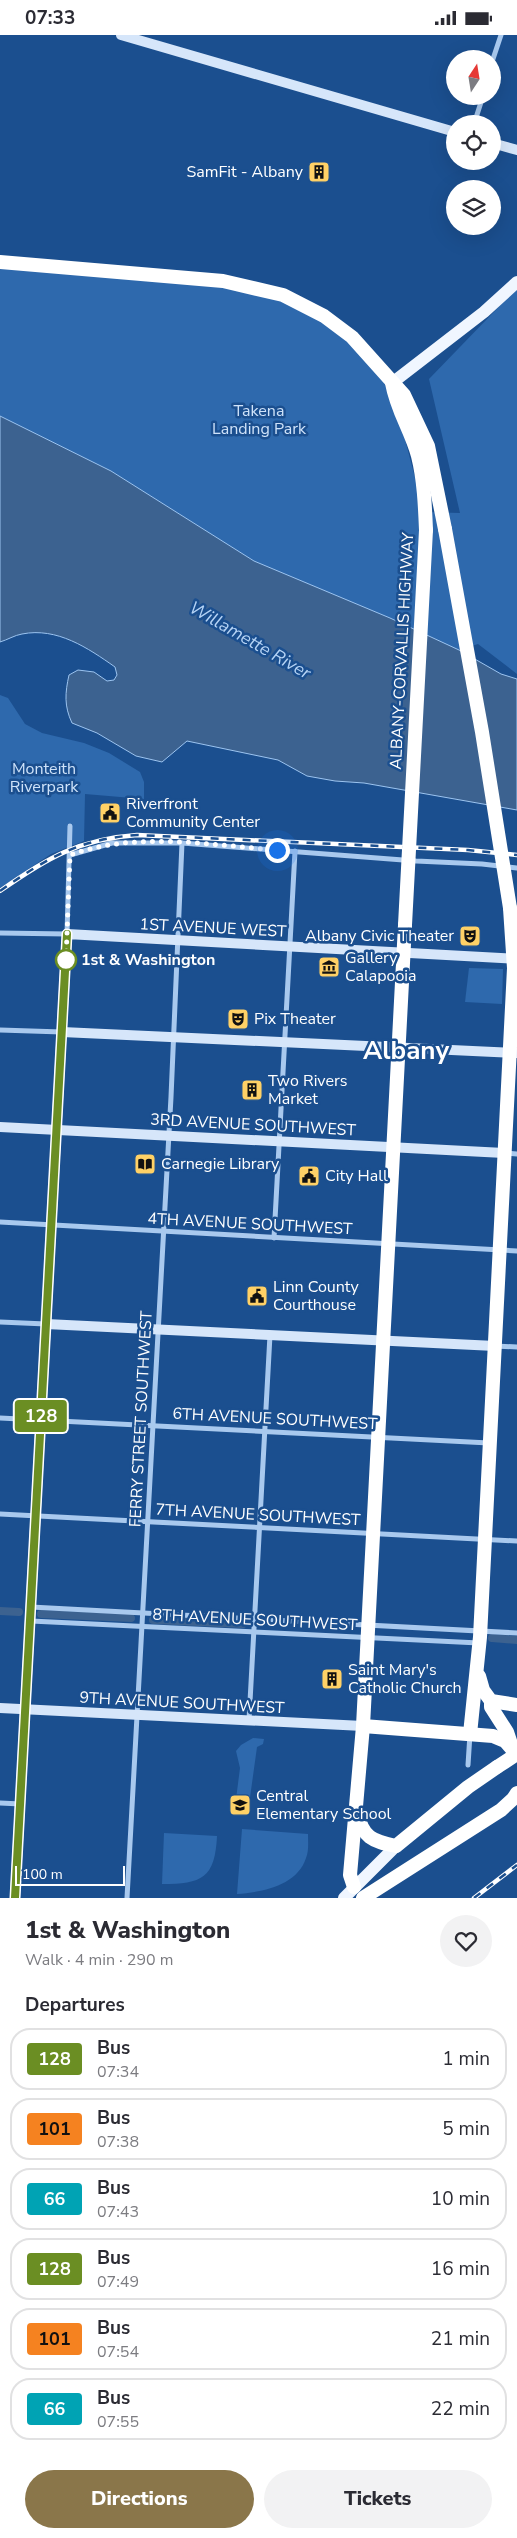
<!DOCTYPE html>
<meta charset="utf-8">
<style>
body{margin:0;font-family:"Nunito Sans",sans-serif;background:#f2f2f3;color:#2b2b33;height:100vh;display:flex;flex-direction:column;font-size:19px;white-space:nowrap}
*{box-sizing:border-box;margin:0}
p{font-size:16px;color:#7c7c81}
.icon{flex:none;width:28px;height:28px;fill:none;stroke:currentColor;stroke-width:2;stroke-linecap:round;stroke-linejoin:round}
.map{position:relative;height:1863px;overflow:hidden}
.sheet{display:flex;flex-direction:column;background:#fff;flex:1}
.sheet>*{flex:none}
.badge{padding:0 10px;border-radius:4px;font-size:18px;line-height:32px}
.needle{width:32px;rotate:12deg}
.tools{position:absolute;left:446px;top:15px;display:grid;gap:10px}
.tools a{display:grid;place-items:center;width:55px;height:55px;border-radius:50%;background:#fff;box-shadow:0 5px 20px #0002;font-size:25px}
.scale{position:absolute;left:15px;bottom:12px;width:110px;box-sizing:border-box;padding-left:5px;border:2px solid #fff;border-top:0;font-size:14px;line-height:18px;white-space:nowrap;color:#fff;-webkit-text-stroke:4px #1b4f8f;paint-order:stroke}
.you{position:absolute;width:25px;height:25px;margin:-12px;border:4px solid #fff;border-radius:50%;background:#1a73e8;box-shadow:0 0 0 8px #1a73e833}
.map>.badge{position:absolute;translate:-50% -50%;box-shadow:0 0 0 2px #fff}
h2{padding:0 25px;font-size:19px;line-height:45px}
.round{display:grid;place-items:center;flex:none;width:52px;height:52px;border-radius:26px;background:#f2f2f3}
.headline{display:flex;align-items:center;justify-content:space-between;height:85px;padding:0 25px}
h1{font-size:24px;font-weight:800;line-height:38px}
.button{display:flex;gap:10px;margin-top:auto;padding:10px 25px}
.button a{flex:1;height:58px;border-radius:30px;background:#8a764a;color:#fff;font-size:20px;font-weight:800;line-height:58px;text-align:center}
.button a+a{background:#f2f2f3;color:#2b2b33}
ul{padding:0;list-style:none}
li{display:flex;align-items:center;gap:15px;height:62px;margin:0 10px 8px;padding:0 15px;border:2px solid #e1e1e2;border-radius:20px}
li div{flex:1}
li b{display:block;font-size:19px}
li em{font-style:normal}
li .badge{min-width:55px;font-weight:700;text-align:center}
.status{display:flex;justify-content:space-between;align-items:center;height:35px;padding:0 25px;background:#fff;direction:ltr}
.status svg{height:14px;fill:currentColor}
.map>svg:first-child{display:block}
.green{fill:#2e69ad}
.water{fill:#3c6290;stroke:#9cc4f0}
.lines{fill:none;stroke-linecap:round;stroke-linejoin:round}
.canal{stroke:#3c6290;stroke-width:8}
.street{stroke:#a9c9ee;stroke-width:5}
.secondary{stroke:#d6e6fa;stroke-width:10}
.primary{stroke:#f0f6ff;stroke-width:12}
.highway{stroke:#fff;stroke-width:14}
.rail-casing{stroke:#fff;stroke-width:4.5}
.rail{stroke:#1b4f8f;stroke-width:2.5;stroke-dasharray:8;stroke-linecap:butt}
.highway-bridge{stroke:#fff;stroke-width:14}
.line-casing{stroke:#fff;stroke-width:11}
.line{stroke:#6b8e23;stroke-width:8}
.walk{stroke:#fff;stroke-width:5;stroke-dasharray:0 9}
.stop-dot{fill:#fff;stroke:#6b8e23;stroke-width:2.5}
.labels{text-anchor:middle;dominant-baseline:central;stroke-width:5;stroke-linejoin:round;paint-order:stroke}
.poi-label{font-size:16px;fill:#fff;stroke:#1b4f8f;text-anchor:start}
.park-label{font-size:16px;fill:#cfe3fa;stroke:#1b4f8f}
.street-label{font-size:16px;fill:#fff;stroke:#1b4f8f}
.stop-label{font-size:16px;font-weight:bold;fill:#fff;stroke:#1b4f8f;text-anchor:start}
.water-label{font-size:18px;font-style:italic;fill:#b5d3f5;stroke:#1b4f8f}
.town-label{font-size:26px;font-weight:bold;fill:#fff;stroke:#1b4f8f}
</style>
<div class="status"><b>07:33</b><svg viewBox="0 0 49 12"><path d="M0 12V9h3v3zM5 12V6h3v6zM10 12V3h3v9zM15 12V0h3v12zM26 1h20v11H26zM47 4h2v5h-2z"/></svg></div>
<div class="map">
<svg width="517" height="1863" viewBox="0 0 517 1863">
<rect width="100%" height="100%" fill="#1b4f8f"/>
<!-- green -->
<g class="green">
<path d="M0 227 223 246 324 281 368 318 396 370 424 477 460 478 429 344 517 253V639L478 609 459 615 254 526 111 436 0 381Z"/>
<path d="M0 660 8 663 25 689 42 698 84 708 109 718 140 737 144 747V764L85 759 84 806 51 819 0 853Z"/>
<path d="M469 933 503 934 502 969 465 967Z"/>
<path d="M253 1703 264 1704 263 1709 257 1712 248 1777 243 1778 235 1772 240 1733 236 1716 241 1710Z"/>
<path d="M242 1794 308 1799C308 1807 309 1816 306 1823 297 1851 262 1857 237 1859Z"/>
<path d="M164 1798 217 1801C215 1843 202 1849 162 1849Z"/>
</g>
<!-- water -->
<path class="water" d="M0 381 111 436 254 526 390 583 459 615 501 639 517 644V775L364 748 335 746 307 741 278 725 187 706 162 727 136 721 97 698 72 688C64 671 65 658 69 640L78 635 94 637 107 646 114 645 117 640 115 632C88 613 57 592 22 599 15 600 7 605 0 607Z"/>
<g class="lines">
<!-- canal -->
<g class="canal">
<path d="M0 1576 19 1577"/>
<path d="M41 1579 131 1583"/>
<path d="M153 1585 243 1589"/>
<path d="M492 1603 517 1605"/>
</g>
<!-- street -->
<g class="street">
<path d="M492 27 501 0"/>
<path d="M474 89 483 61"/>
<path d="M70 820 112 808H182L416 826 482 829 517 833"/>
<path d="M0 898 67 899 70 791"/>
<path d="M0 995 62 997"/>
<path d="M505 1118 517 1119"/>
<path d="M0 1187 517 1216"/>
<path d="M274 1203 295 816"/>
<path d="M0 1287 46 1289"/>
<path d="M495 1311 517 1312"/>
<path d="M0 1383 489 1408"/>
<path d="M0 1479 517 1506"/>
<path d="M31 1572 517 1598"/>
<path d="M31 1586 479 1608"/>
<path d="M249 1685 270 1300"/>
<path d="M468 1730 470 1699"/>
<path d="M0 1768 21 1769"/>
<path d="M127 1863 171 1062 182 808"/>
</g>
<!-- secondary -->
<g class="secondary">
<path d="M121 0 455 97"/>
<path d="M492 108 517 115"/>
<path d="M62 997 517 1018"/>
<path d="M0 1092 504 1118"/>
<path d="M46 1289 495 1311"/>
<path d="M0 1673 363 1691"/>
<path d="M15 1863 67 899 517 924"/>
</g>
<!-- primary -->
<g class="primary">
<path d="M392 348 484 277 517 247"/>
<path d="M344 1863 396 1811"/>
</g>
<!-- highway -->
<g class="highway">
<path d="M0 227 223 246 283 260 324 281 352 302 404 360 428 411 445 494"/>
<path d="M392 348C397 376 411 395 418 421 424 445 425 471 426 495"/>
<path d="M479 1641 483 1655 491 1666 517 1670"/>
<path d="M491 1666V1672L507 1697 512 1712"/>
<path d="M363 1691 493 1701 505 1706 517 1720"/>
<path d="M470 1699 480 1602 514 933 510 873"/>
<path d="M357 1777C363 1803 372 1806 396 1811L468 1752 497 1732"/>
<path d="M354 1852 350 1840 363 1691 405 890"/>
<path d="M363 1863 501 1775 513 1764 517 1758"/>
</g>
<!-- rail casing -->
<g class="rail-casing">
<g id="rail">
<path d="M0 856C47 823 79 804 137 800L468 815 517 820"/>
<path d="M474 1863 517 1830"/>
</g>
</g>
<!-- rail -->
<use href="#rail" class="rail"/>
<!-- highway-bridge -->
<g class="highway-bridge">
<path d="M445 494 482 697 510 873"/>
<path d="M405 890 426 495"/>
<path d="M497 1732 517 1719"/>
</g>
</g>
<g class="lines">
<!-- line casing -->
<g class="line-casing">
<path id="line" d="M15 1863 67 899"/>
</g>
<!-- line -->
<use href="#line" class="line"/>
<!-- walk -->
<path class="walk" d="M66 925 70 820C136 796 209 810 277 815"/>
</g>
<!-- icons -->
<defs>
<g id="building-square" transform="scale(1.125)"><rect x="-9" y="-9" width="18" height="18" rx="4" fill="#ffd166" stroke="#1b4f8f"/><path d="M-4-6H4V6H1V3H-1V6H-4ZM-2.5-4.3h1.7v1.8h-1.7ZM.8-4.3h1.7v1.8H.8ZM-2.5-1h1.7V.8h-1.7ZM.8-1h1.7V.8H.8Z" fill="#111"/></g>
<g id="civic-square" transform="scale(1.125)"><rect x="-9" y="-9" width="18" height="18" rx="4" fill="#ffd166" stroke="#1b4f8f"/><path d="M-.6-6.5H3V-4.5H.6V-3L4-1V1h2V6H-6V1h2V-1L-.6-3ZM-1.2 2.5V6h2.4V2.5Z" fill="#111"/></g>
<g id="theatre-square" transform="scale(1.125)"><rect x="-9" y="-9" width="18" height="18" rx="4" fill="#ffd166" stroke="#1b4f8f"/><path d="M-5-5.5Q0-4 5-5.5V0Q5 5 0 6Q-5 5-5 0ZM-3.3-2.5H-1v1.5H-3.3ZM1-2.5H3.3v1.5H1ZM-2.8 1Q0 5.5 2.8 1Z" fill="#111"/></g>
<g id="museum-square" transform="scale(1.125)"><rect x="-9" y="-9" width="18" height="18" rx="4" fill="#ffd166" stroke="#1b4f8f"/><path d="M0-6L6-3V-2H-6V-3ZM-5-1h2V3h-2ZM-1-1h2V3h-2ZM3-1h2V3H3ZM-6 4H6V6H-6Z" fill="#111"/></g>
<g id="library-square" transform="scale(1.125)"><rect x="-9" y="-9" width="18" height="18" rx="4" fill="#ffd166" stroke="#1b4f8f"/><path d="M-6-4Q-3-5.5-.7-3.5V5Q-3 3-6 4ZM6-4Q3-5.5 .7-3.5V5Q3 3 6 4Z" fill="#111"/></g>
<g id="school-square" transform="scale(1.125)"><rect x="-9" y="-9" width="18" height="18" rx="4" fill="#ffd166" stroke="#1b4f8f"/><path d="M0-5L7-2L0 1L-7-2ZM-4 1L0 2.5L4 1V4Q0 6-4 4Z" fill="#111"/></g>
</defs>
<g fill-rule="evenodd">
<use href="#building-square" x="319" y="137"/>
<use href="#civic-square" x="110" y="778"/>
<use href="#theatre-square" x="470" y="901"/>
<use href="#museum-square" x="329" y="932"/>
<use href="#theatre-square" x="238" y="984"/>
<use href="#building-square" x="252" y="1055"/>
<use href="#library-square" x="145" y="1129"/>
<use href="#civic-square" x="309" y="1141"/>
<use href="#civic-square" x="257" y="1261"/>
<use href="#building-square" x="332" y="1644"/>
<use href="#school-square" x="240" y="1770"/>
</g>
<!-- markers -->
<circle class="stop-dot" cx="66" cy="925" r="10"/>
<g class="labels">
<!-- poi labels -->
<g class="poi-label">
<text x="303" y="137" text-anchor="end">SamFit - Albany</text>
<text x="126" y="769">Riverfront<tspan x="126" dy="18">Community Center</tspan></text>
<text x="454" y="901" text-anchor="end">Albany Civic Theater</text>
<text x="345" y="923">Gallery<tspan x="345" dy="18">Calapooia</tspan></text>
<text x="254" y="984">Pix Theater</text>
<text x="268" y="1046">Two Rivers<tspan x="268" dy="18">Market</tspan></text>
<text x="161" y="1129">Carnegie Library</text>
<text x="325" y="1141">City Hall</text>
<text x="273" y="1252">Linn County<tspan x="273" dy="18">Courthouse</tspan></text>
<text x="348" y="1635">Saint Mary's<tspan x="348" dy="18">Catholic Church</tspan></text>
<text x="256" y="1761">Central<tspan x="256" dy="18">Elementary School</tspan></text>
</g>
<!-- park labels -->
<g class="park-label">
<text x="259" y="376">Takena<tspan x="259" dy="18">Landing Park</tspan></text>
<text x="44" y="734">Monteith<tspan x="44" dy="18">Riverpark</tspan></text>
</g>
<!-- street labels -->
<g class="street-label">
<text transform="translate(402 616) rotate(-87)">ALBANY-CORVALLIS HIGHWAY</text>
<text transform="translate(213 893) rotate(3)">1ST AVENUE WEST</text>
<text transform="translate(253 1090) rotate(3)">3RD AVENUE SOUTHWEST</text>
<text transform="translate(250 1189) rotate(3)">4TH AVENUE SOUTHWEST</text>
<text transform="translate(141 1384) rotate(-87)">FERRY STREET SOUTHWEST</text>
<text transform="translate(275 1384) rotate(3)">6TH AVENUE SOUTHWEST</text>
<text transform="translate(258 1480) rotate(3)">7TH AVENUE SOUTHWEST</text>
<text transform="translate(255 1585) rotate(3)">8TH AVENUE SOUTHWEST</text>
<text transform="translate(182 1668) rotate(3)">9TH AVENUE SOUTHWEST</text>
</g>
<!-- stop labels -->
<g class="stop-label">
<text x="81" y="925">1st &amp; Washington</text>
</g>
<!-- water labels -->
<g class="water-label">
<text transform="translate(250 605) rotate(30)">Willamette River</text>
</g>
<!-- town labels -->
<g class="town-label">
<text x="406" y="1015">Albany</text>
</g>
</g>
</svg>
<div class="tools">
<a><svg class="needle" viewBox="-14 -14 28 28"><path d="M0-13l5 13h-10z" fill="#e53935"/><path d="M0 13l5-13h-10z" fill="#7c7c81"/></svg></a>
<a><svg class="icon" aria-label="locate" viewBox="0 0 24 24"><circle cx="12" cy="12" r="6"/><path d="M12 2v4M12 18v4M2 12h4M18 12h4"/></svg></a>
<a><svg class="icon" aria-label="layers" viewBox="0 0 24 24"><path d="M12 4l9 5-9 5-9-5zM3 14l9 5 9-5"/></svg></a>
</div>
<div class="scale">100 m</div>
<div class="you" style="left:277px;top:815px"></div>
<b class="badge" style="left:41px;top:1381px;background:#6b8e23;color:#fff">128</b>
</div>
<section class="sheet">
<div class="headline"><div><h1>1st &amp; Washington</h1><p>Walk · 4 min · 290 m</p></div><a class="round"><svg class="icon" aria-label="heart" viewBox="0 0 24 24"><path d="M12 20l-8-8c-3-5 5-10 8-4 3-6 11-1 8 4z"/></svg></a></div>
<h2>Departures</h2>
<ul>
<li><span class="badge" style="background:#6b8e23;color:#fff">128</span><div><b>Bus</b><p>07:34</p></div><em>1 min</em></li>
<li><span class="badge" style="background:#f58220;color:#111">101</span><div><b>Bus</b><p>07:38</p></div><em>5 min</em></li>
<li><span class="badge" style="background:#00a3b4;color:#fff">66</span><div><b>Bus</b><p>07:43</p></div><em>10 min</em></li>
<li><span class="badge" style="background:#6b8e23;color:#fff">128</span><div><b>Bus</b><p>07:49</p></div><em>16 min</em></li>
<li><span class="badge" style="background:#f58220;color:#111">101</span><div><b>Bus</b><p>07:54</p></div><em>21 min</em></li>
<li><span class="badge" style="background:#00a3b4;color:#fff">66</span><div><b>Bus</b><p>07:55</p></div><em>22 min</em></li>
</ul>
<div class="button"><a>Directions</a><a>Tickets</a></div>
</section>
